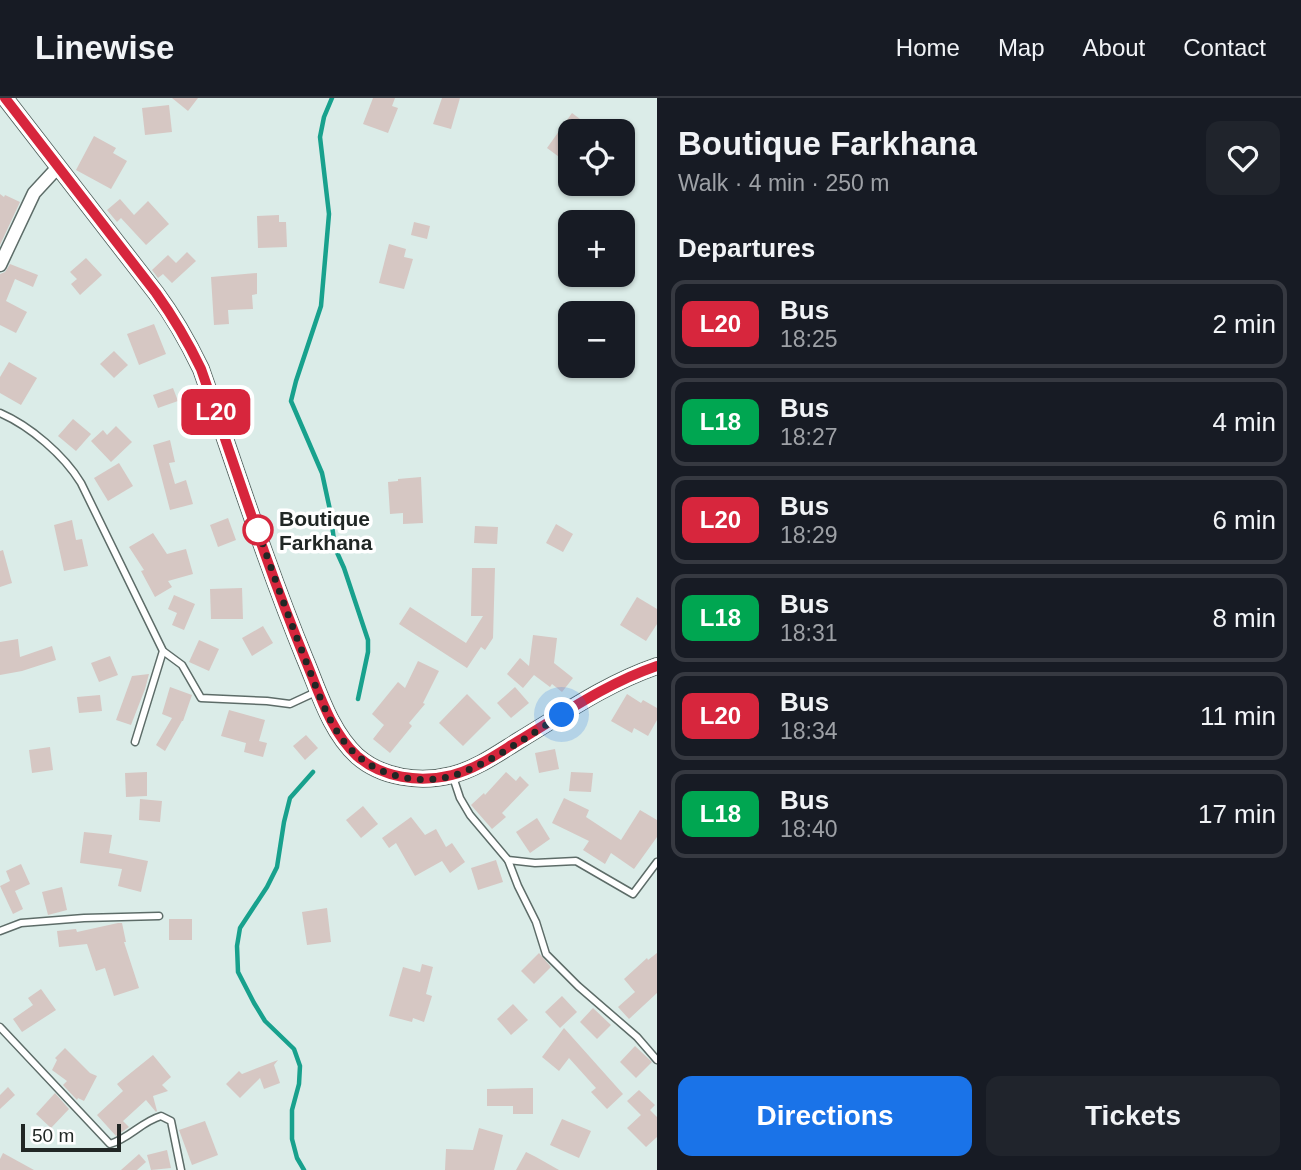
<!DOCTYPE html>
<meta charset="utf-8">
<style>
body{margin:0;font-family:Arial,sans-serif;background:#20242c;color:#f1f3f6;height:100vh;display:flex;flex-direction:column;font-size:26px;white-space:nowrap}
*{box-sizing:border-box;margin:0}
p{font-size:23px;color:#9ea1a6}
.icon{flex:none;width:38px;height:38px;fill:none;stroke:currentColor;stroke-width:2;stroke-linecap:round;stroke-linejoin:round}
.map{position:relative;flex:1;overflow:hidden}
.drawer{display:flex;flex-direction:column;background:#171b24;width:644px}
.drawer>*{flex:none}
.badge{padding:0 14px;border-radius:10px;font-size:24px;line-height:46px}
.fabs{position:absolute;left:558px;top:21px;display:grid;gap:14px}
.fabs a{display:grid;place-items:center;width:77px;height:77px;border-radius:14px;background:#171b24;box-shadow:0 2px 5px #0004;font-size:35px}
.scale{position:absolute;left:21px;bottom:18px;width:100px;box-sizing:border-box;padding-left:7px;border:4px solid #212725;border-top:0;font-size:19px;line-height:24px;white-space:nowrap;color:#212725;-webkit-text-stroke:5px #fff;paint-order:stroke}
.you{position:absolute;width:35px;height:35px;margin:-18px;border:5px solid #fff;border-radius:50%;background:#1a73e8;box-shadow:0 0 0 10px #1a73e833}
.map>.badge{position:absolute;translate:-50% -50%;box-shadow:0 0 0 4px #fff}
h2{padding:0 21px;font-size:26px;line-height:63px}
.round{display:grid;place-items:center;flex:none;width:74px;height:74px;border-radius:14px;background:#20242c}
.overview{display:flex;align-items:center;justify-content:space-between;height:119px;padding:0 21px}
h1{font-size:33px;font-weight:700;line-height:52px}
.action{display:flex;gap:14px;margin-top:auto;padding:14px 21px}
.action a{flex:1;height:80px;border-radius:14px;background:#1a73e8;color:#fff;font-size:28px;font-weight:700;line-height:80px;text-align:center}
.action a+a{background:#20242c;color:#f1f3f6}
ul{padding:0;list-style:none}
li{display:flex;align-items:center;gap:21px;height:88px;margin:0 14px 10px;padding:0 7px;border:4px solid #363941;border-radius:14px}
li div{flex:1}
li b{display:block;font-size:26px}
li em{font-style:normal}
li .badge{min-width:77px;font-weight:700;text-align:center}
header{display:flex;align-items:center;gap:42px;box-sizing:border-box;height:98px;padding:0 35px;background:#171b24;border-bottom:2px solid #363941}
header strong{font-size:33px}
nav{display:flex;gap:38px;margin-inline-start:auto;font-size:24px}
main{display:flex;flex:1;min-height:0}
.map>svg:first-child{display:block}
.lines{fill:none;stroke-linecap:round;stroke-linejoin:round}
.stream{stroke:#18a18d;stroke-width:4.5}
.building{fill:#d6c7c3}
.service-casing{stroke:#5d6c68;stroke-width:9}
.minor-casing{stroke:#5d6c68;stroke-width:15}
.tertiary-casing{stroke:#5d6c68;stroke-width:18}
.service{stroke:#fff;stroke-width:6}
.minor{stroke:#fff;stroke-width:12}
.tertiary{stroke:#fff;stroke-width:16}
.line-casing{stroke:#fff;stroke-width:16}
.line{stroke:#d7263d;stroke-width:10}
.walk{stroke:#212725;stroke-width:7;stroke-dasharray:0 12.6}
.stop-dot{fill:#fff;stroke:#d7263d;stroke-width:3.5}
.labels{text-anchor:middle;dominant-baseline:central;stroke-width:7;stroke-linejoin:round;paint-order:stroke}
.stop-label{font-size:21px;font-weight:bold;fill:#212725;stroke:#fff;text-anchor:start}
</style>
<header>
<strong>Linewise</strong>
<nav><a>Home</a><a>Map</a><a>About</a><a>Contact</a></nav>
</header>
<main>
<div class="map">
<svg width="657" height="1072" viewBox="0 0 657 1072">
<rect width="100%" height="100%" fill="#dbece8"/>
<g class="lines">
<!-- stream -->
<g class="stream">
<path d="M332 0 324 19 320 39 329 116 321 208 296 283 291 303 322 375 330 412 335 450 344 470 368 542V554L358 601"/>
<path d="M304 1072 297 1060 292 1041V1012L299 986 300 968 294 951 265 923 254 905 238 874 237 848 240 830 267 789 277 769 284 724 290 700 313 674"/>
</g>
</g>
<!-- building -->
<g class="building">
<path d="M172 0H198L188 13Z"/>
<path d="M373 0H395L392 8 398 10 388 35 363 26Z"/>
<path d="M442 0H460L451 31 433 26Z"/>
<path d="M169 7 172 34 145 37 142 10Z"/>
<path d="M572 15 596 33H570V67L547 50Z"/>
<path d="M94 38 116 50 113 55 127 63 111 91 76 72Z"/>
<path d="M0 96 4 99 5 97 20 104 0 147Z"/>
<path d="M120 101 134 117 148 103 169 126 146 147 121 120 117 124 107 112Z"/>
<path d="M279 117V124H286L287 149 258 150 257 118Z"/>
<path d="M414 124 430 128 427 141 411 137Z"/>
<path d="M389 146 406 151 404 159 413 161 404 191 379 185Z"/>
<path d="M187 154 196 163 172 185 163 176 158 180 152 172 168 157 176 165Z"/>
<path d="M86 160 102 177 80 197 71 186 77 181 70 174Z"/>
<path d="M10 166 38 177 33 189 15 181 6 203 27 214 16 235 0 227V176L5 174Z"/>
<path d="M257 175V196L252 197 253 211 228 212 229 226 214 227 211 179Z"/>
<path d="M154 226 166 256 139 267 127 236Z"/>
<path d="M114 253 128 267 114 280 100 266Z"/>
<path d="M9 264 37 280 21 307 0 295V279Z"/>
<path d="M173 290 178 303 158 310 153 297Z"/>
<path d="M73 321 91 336 76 353 58 338Z"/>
<path d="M116 328 132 344 111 364 91 343 103 332 107 337Z"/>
<path d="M170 342 175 364 169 365 175 386 186 382 193 406 170 412 153 347Z"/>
<path d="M119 365 133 388 108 403 94 380Z"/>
<path d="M421 379 423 425 403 426V415L390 416 388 384 398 383V381Z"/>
<path d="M228 420 236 442 218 449 210 427Z"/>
<path d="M72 422 76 442 82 441 88 468 64 473 54 427Z"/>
<path d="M556 426 573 436 563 454 546 445Z"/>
<path d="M475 428 498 429 497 446 474 445Z"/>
<path d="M153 435 167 456 186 451 193 476 168 483 172 489 155 499 141 473 144 472 129 449Z"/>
<path d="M3 452 12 485 0 489V453Z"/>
<path d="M472 470H495L493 540 485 552 481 549 467 570 399 526 410 509 466 545 483 518H471Z"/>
<path d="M242 490 243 521H211L210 491Z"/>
<path d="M174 497 195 506 184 532 172 527 177 515 168 511Z"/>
<path d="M637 499 657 511V526L646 543 620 527Z"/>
<path d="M263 528 273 545 252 558 242 540Z"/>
<path d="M533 537 557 540 554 565 573 580 562 594 552 586 550 589 534 577 523 590 507 576 520 560 529 568Z"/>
<path d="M18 541 20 559 52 548 56 562 22 573 0 577V544Z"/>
<path d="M199 542 219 551 209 573 189 564Z"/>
<path d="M110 558 118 577 99 584 91 565Z"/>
<path d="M418 563 439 573 423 605 425 606 409 625 412 628 390 655 373 641 384 627 372 616 398 584 405 590Z"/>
<path d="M149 576 145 591 131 627 116 622 132 578Z"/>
<path d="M170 589 192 597 183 623H182L165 653 156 647 172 620 162 616Z"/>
<path d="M515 589 529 605 511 620 497 605Z"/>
<path d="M467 596 491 620 463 648 439 625Z"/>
<path d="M627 596 641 605 643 602 657 610V622L648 638 634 630 632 635 611 623Z"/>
<path d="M100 597 102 613 79 615 77 599Z"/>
<path d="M229 612 265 622 259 643 267 645 263 659 244 654 246 645 221 638Z"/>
<path d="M306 637 318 650 305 662 293 648Z"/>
<path d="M50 649 53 672 32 675 29 652Z"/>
<path d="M555 651 559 671 539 675 535 655Z"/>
<path d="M147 674V698L126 699 125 675Z"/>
<path d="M506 674 516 683 520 678 529 687 502 715 506 719 492 731 471 707 484 695 485 697Z"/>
<path d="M571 674 593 675 591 694 569 693Z"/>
<path d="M564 700 589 712 586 719 621 742 640 712 657 722V739L634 771 611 755 605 766 583 752 589 743 552 725Z"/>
<path d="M140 701 162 703 160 724 139 722Z"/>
<path d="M363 708 378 726 361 740 346 722Z"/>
<path d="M411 719 425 737 436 731 446 749 452 745 465 764 450 775 442 763 415 778 396 745 389 750 382 740Z"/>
<path d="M537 720 550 741 530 755 516 734Z"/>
<path d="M84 734 112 737 109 755 148 763 141 794 118 788 122 771 80 765Z"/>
<path d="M496 762 503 784 478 792 471 770Z"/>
<path d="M21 766 30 786 15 793 23 811 13 816 0 788 10 783 6 773Z"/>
<path d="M62 789 67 812 48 817 42 794Z"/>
<path d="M327 810 331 844 307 847 302 814Z"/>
<rect x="169" y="821" width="23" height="21"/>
<path d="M118 825H122L126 844H124L139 890 114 898 105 870 96 873 87 846 59 849 57 833 76 831 77 834Z"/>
<path d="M539 855 551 869 534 886 521 873Z"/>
<path d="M657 855V895L629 921 618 909 635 894 624 881 647 860 648 862Z"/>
<path d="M422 866 433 869 426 896 432 898 424 924 413 920 412 924 389 918 403 869 420 874Z"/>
<path d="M41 891 56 912 22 934 13 921 33 907 28 900Z"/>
<path d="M562 898 577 914 560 930 545 914Z"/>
<path d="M513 906 528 922 511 937 497 921Z"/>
<path d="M593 910 611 927 597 941 580 924Z"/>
<path d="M564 930 623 996 607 1011 591 994 596 990 569 960 559 973 542 959Z"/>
<path d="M635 948 652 964 636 980 620 964Z"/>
<path d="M65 950 90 975 97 978 84 1003 78 1000 77 1002 63 987 67 983 52 972 57 962 55 960Z"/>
<path d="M153 957 171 979 162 987 168 993 153 998 157 1013 156 1014 146 1002 123 1023 129 1029 116 1038 97 1017 123 993 117 986Z"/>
<path d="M278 962 274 967 280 985 264 991 260 980 240 1000 226 986 239 973 242 976Z"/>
<path d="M8 989 15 997 0 1011V997Z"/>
<path d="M533 990V1016H513V1008H487V991Z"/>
<path d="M639 992 655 1007 650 1012 657 1019V1039L646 1049 627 1030 641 1017 627 1003Z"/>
<path d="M55 995 69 1011 51 1030 36 1016Z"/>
<path d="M562 1021 591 1033 579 1060 550 1047Z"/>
<path d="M205 1023 218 1057 192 1067 179 1032Z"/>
<path d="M479 1030 503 1037 494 1072H445L446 1051 473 1052Z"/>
<path d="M167 1052 171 1070 151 1072 147 1057Z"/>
<path d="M526 1054 536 1059 559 1072H516Z"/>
<path d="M3 1055 34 1072H0V1061Z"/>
<path d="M139 1056 146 1064 137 1072H121Z"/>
</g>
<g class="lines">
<!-- service casing -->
<g class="service-casing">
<g id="service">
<path d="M0 315C30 328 64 357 81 385L163 553 182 567 201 600 267 603 290 606 318 593"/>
<path d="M135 644 163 553"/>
<path d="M453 679 460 700 470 717 508 762 535 765 576 763 633 796 657 764"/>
<path d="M508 762 518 788 536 824 546 856 578 888 637 939 657 962"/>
<path d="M0 833 21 825 84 820 159 818"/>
<path d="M0 929 110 1046C130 1040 141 1024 161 1018L171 1023 181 1072"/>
</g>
</g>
<!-- minor casing -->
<g class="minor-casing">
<path id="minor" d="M0 167 34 95 58 69"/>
</g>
<!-- tertiary casing -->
<g class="tertiary-casing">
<path id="tertiary" d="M5 0 156 195C174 219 188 244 201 271 235 368 266 466 305 561 319 594 330 633 357 658 382 680 420 685 452 677 476 671 497 656 518 643 563 616 607 585 657 568"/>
</g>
<!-- service -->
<use href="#service" class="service"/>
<!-- minor -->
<use href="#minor" class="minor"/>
<!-- tertiary -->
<use href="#tertiary" class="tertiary"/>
</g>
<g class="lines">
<!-- line casing -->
<g class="line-casing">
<path id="line" d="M5 0 156 195C174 220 188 244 201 271 235 368 266 466 305 561 319 594 330 633 357 658 382 680 420 685 452 677 476 671 497 656 518 643 563 616 607 585 657 568"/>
</g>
<!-- line -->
<use href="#line" class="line"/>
<!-- walk -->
<path class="walk" d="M258 432 254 421C271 470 288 518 307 566 320 598 331 636 359 659 384 680 423 687 455 677 491 665 529 637 562 617"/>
</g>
<!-- markers -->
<circle class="stop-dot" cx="258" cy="432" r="14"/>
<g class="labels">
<!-- stop labels -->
<g class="stop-label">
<text x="279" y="420">Boutique<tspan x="279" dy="24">Farkhana</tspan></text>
</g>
</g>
</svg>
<div class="fabs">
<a><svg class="icon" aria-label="locate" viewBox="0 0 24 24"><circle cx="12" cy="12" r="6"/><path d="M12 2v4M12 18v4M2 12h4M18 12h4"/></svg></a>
<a>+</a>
<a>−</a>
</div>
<div class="scale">50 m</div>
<div class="you" style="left:562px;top:617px"></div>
<b class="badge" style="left:216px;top:314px;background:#d7263d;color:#fff">L20</b>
</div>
<section class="drawer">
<div class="overview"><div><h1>Boutique Farkhana</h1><p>Walk · 4 min · 250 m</p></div><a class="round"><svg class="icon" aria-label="heart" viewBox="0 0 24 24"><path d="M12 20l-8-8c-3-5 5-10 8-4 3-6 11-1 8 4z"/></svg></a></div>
<h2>Departures</h2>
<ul>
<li><span class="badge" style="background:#d7263d;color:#fff">L20</span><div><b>Bus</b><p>18:25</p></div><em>2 min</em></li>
<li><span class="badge" style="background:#00a651;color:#fff">L18</span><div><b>Bus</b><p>18:27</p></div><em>4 min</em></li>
<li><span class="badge" style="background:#d7263d;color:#fff">L20</span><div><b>Bus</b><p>18:29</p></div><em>6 min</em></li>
<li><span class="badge" style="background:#00a651;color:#fff">L18</span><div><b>Bus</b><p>18:31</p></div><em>8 min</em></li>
<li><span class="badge" style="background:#d7263d;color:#fff">L20</span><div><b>Bus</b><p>18:34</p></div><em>11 min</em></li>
<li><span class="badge" style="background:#00a651;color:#fff">L18</span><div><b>Bus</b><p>18:40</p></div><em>17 min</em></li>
</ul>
<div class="action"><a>Directions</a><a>Tickets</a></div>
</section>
</main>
